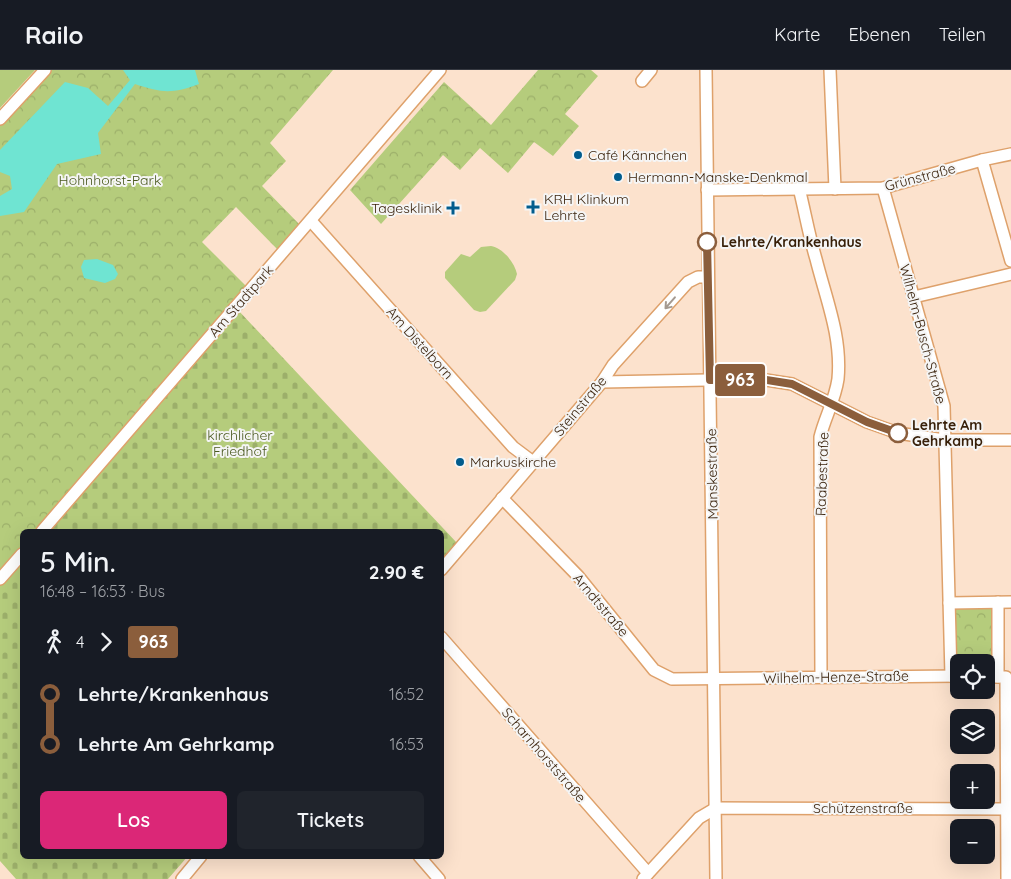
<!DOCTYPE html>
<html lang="de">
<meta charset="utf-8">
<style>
body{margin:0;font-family:Quicksand,sans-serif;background:#20242c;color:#f1f3f6;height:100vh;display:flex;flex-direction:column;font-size:19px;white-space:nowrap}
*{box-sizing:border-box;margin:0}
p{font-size:16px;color:#9ea1a6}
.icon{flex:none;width:28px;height:28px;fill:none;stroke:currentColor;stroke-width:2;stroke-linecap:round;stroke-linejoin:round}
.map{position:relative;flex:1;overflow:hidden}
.side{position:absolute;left:20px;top:459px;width:424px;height:330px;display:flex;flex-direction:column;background:#171b24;border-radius:8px;box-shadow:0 5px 20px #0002}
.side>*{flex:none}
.badge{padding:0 10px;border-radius:4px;font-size:18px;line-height:32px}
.tools{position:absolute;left:950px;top:584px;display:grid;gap:10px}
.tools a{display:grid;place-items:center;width:45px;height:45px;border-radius:8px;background:#171b24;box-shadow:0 5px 20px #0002;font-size:25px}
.map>.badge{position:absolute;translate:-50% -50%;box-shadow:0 0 0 2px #fff}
.legs{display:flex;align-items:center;gap:8px;height:55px;padding:0 20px;font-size:16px}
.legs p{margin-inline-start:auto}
.summary{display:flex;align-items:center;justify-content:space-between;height:85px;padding:0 20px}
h1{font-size:28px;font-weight:600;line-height:38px}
.button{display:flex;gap:10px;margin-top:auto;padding:10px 20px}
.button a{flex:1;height:58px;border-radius:8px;background:#db2777;color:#fff;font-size:20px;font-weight:600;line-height:58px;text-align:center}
.button a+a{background:#20242c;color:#f1f3f6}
ul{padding:0 20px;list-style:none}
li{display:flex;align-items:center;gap:18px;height:50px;font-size:19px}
li i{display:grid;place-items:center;width:8px;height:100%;margin:0 6px;background:currentColor}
li i::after{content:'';width:12px;height:12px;margin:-6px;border:4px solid;border-radius:50%;background:#171b24}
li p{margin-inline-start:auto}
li:first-child i{background:linear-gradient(#0000 50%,currentColor 0)}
li:last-child i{background:linear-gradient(currentColor 50%,#0000 0)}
header{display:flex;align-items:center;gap:30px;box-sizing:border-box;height:70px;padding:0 25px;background:#171b24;border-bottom:1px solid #363941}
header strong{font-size:24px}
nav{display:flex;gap:28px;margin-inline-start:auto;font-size:18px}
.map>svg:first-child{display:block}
.green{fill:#b5cc7c}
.forest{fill:url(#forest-crowns)}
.cemetery{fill:url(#cemetery-stones)}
.water{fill:#6fe4d2}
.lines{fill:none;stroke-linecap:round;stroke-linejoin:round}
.street-casing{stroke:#dea16b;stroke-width:14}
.street{stroke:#fff;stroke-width:11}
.oneway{stroke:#a59a90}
.line-1-casing{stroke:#fff;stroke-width:11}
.line-1{stroke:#8b5e3c;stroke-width:8}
.poi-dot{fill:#015c8d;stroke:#f5f5f5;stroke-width:2}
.stop-1-dot{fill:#fff;stroke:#8b5e3c;stroke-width:2.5}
.labels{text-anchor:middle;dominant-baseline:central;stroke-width:4;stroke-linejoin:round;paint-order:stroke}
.poi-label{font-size:14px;fill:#371f08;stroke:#f5f5f5;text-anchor:start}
.street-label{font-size:14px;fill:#371f08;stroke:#f5f5f5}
.park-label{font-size:14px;fill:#4b5a20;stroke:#f5f5f5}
.stop-label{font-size:14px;font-weight:bold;fill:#371f08;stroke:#f5f5f5;text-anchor:start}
</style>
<header>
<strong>Railo</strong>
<nav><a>Karte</a><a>Ebenen</a><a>Teilen</a></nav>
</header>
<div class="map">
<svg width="1011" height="809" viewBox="0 0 1011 809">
<defs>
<pattern id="forest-crowns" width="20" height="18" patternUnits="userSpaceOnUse" patternTransform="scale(1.25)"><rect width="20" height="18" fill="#b5cc7c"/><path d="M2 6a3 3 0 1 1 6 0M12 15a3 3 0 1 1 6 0" fill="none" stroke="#9caf6a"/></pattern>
<pattern id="cemetery-stones" width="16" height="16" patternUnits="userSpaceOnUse" patternTransform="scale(1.25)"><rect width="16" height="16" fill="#b5cc7c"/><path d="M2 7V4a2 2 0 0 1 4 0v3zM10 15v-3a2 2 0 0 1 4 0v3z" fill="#9caf6a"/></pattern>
</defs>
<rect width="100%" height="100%" fill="#fce2cd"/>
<!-- green -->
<g class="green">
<path d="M0 0H35L0 38Z"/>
<path d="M491 176C503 178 515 193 517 204L515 210 486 241 480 242 474 240 445 208V202L461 184 470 187 481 177Z"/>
</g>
<!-- forest -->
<g class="forest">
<path d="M41 0H333L270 73 286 91 262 116 299 154 277 179 236 137 202 172 246 216 236 227 237 230 228 237 35 461H22V476L0 503V46Z"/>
<path d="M538 0H591L598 6 565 44 579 56 553 86 534 72 508 103 480 78 460 100 443 85 381 154 350 120 444 12 491 55Z"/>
<path d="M994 535 995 599H986V592H959V599H955L954 536Z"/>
</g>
<!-- cemetery -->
<g class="cemetery">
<path d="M237 239 457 473 441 491V461H46Z"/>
<path d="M22 489V786H188L168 809H16L0 791V515Z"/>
</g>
<!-- water -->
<g class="water">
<path d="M123 0H195L199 14C172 24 162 23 135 14L98 63 101 84 57 94 24 142 0 146V126L12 119 10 106 0 102V80L65 12 88 18 108 36 130 10Z"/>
<path d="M97 189 113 195 118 204 115 209 105 213 84 208 81 197 84 190Z"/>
</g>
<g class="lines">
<!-- street casing -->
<g class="street-casing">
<g id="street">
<path d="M706 0 716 809"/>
<path d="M830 0 835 119"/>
<path d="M642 11 651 0"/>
<path d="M0 49 45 0"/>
<path d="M982 90 1011 191"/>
<path d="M799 118C805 142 809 166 816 189 826 229 842 267 838 309 835 330 825 347 820 367L821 607"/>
<path d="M883 118 944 336 951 606"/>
<path d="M707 120 883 118 982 90 1011 84"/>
<path d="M311 151 513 377 533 392"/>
<path d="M914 227 1011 204"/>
<path d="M602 312 760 309 792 314 867 352 898 363 944 370H1011"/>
<path d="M502 428 578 506 654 600 672 609 959 606"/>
<path d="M42 461 440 0"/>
<path d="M441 500 602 312 613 295 688 212 698 207H707"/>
<path d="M0 509 22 484"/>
<path d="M998 532V607"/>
<path d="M949 533 1011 532"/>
<path d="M441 567 648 803"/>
<path d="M986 607H1006L1007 809"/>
<path d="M419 786 439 809"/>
<path d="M182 809 201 786"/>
<path d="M643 809 699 748 716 738 1011 739"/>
</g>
</g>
<!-- street -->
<use href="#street" class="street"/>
</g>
<!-- one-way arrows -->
<defs><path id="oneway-shaft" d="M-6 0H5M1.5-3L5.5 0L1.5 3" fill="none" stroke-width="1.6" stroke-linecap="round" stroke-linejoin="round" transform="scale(1.25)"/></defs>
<use class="oneway" href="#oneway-shaft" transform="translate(670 233) rotate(131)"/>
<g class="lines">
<!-- line-1 casing -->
<g class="line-1-casing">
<path id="line-1" d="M707 172 710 310 760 309 792 314 867 352 898 363"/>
</g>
<!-- line-1 -->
<use href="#line-1" class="line-1"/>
</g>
<!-- markers -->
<g class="poi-dot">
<circle cx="578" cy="85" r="5"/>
<circle cx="618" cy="107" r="5"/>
<path d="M530.5 129.5h5v5h5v5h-5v5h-5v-5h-5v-5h5z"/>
<path d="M450.5 130.5h5v5h5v5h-5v5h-5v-5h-5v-5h5z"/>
<circle cx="460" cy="392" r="5"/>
</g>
<g class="stop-1-dot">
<circle cx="707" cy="172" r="9"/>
<circle cx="898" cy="363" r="9"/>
</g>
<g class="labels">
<!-- poi labels -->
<g class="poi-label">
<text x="588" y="85">Café Kännchen</text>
<text x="628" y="107">Hermann-Manske-Denkmal</text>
<text x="544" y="129">KRH Klinkum<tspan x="544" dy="16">Lehrte</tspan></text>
<text x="442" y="138" text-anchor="end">Tagesklinik</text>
<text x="470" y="392">Markuskirche</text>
</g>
<!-- street labels -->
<g class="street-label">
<text transform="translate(920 107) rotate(-15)">Grünstraße</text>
<text transform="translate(241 231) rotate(-49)">Am Stadtpark</text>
<text transform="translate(923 264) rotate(75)">Wilhelm-Busch-Straße</text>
<text transform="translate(420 273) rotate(48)">Am Distelborn</text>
<text transform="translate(580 336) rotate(-50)">Steinstraße</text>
<text transform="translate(712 404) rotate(-91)">Manskestraße</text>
<text transform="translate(822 404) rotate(-88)">Raabestraße</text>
<text transform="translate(601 535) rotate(50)">Arndtstraße</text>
<text transform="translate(836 607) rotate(-1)">Wilhelm-Henze-Straße</text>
<text transform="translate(544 685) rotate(49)">Scharnhorststraße</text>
<text x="863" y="738">Schützenstraße</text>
</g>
<!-- park labels -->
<g class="park-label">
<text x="110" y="110">Hohnhorst-Park</text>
<text x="240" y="365">kirchlicher<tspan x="240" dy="16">Friedhof</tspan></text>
</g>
<!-- stop labels -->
<g class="stop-label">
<text x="721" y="172">Lehrte/Krankenhaus</text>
<text x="912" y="355">Lehrte Am<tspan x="912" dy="16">Gehrkamp</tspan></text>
</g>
</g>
</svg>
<div class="tools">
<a><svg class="icon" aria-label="locate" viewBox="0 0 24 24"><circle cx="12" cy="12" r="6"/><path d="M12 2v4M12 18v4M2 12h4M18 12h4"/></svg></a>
<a><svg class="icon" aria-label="layers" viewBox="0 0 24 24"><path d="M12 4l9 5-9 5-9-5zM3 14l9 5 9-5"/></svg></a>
<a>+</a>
<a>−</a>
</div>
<b class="badge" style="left:740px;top:310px;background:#8b5e3c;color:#fff">963</b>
<section class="side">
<div class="summary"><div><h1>5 Min.</h1><p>16:48 – 16:53 · Bus</p></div><b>2.90 €</b></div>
<div class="legs"><svg class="icon" aria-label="walk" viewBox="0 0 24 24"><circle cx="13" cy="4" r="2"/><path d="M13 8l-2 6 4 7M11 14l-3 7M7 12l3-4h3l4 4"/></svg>4<svg class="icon" aria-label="forward" viewBox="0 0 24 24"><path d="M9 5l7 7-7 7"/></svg><b class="badge" style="background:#8b5e3c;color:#fff">963</b></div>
<ul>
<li><i style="color:#8b5e3c"></i><b>Lehrte/Krankenhaus</b><p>16:52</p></li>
<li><i style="color:#8b5e3c"></i><b>Lehrte Am Gehrkamp</b><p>16:53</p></li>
</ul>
<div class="button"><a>Los</a><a>Tickets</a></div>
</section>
</div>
